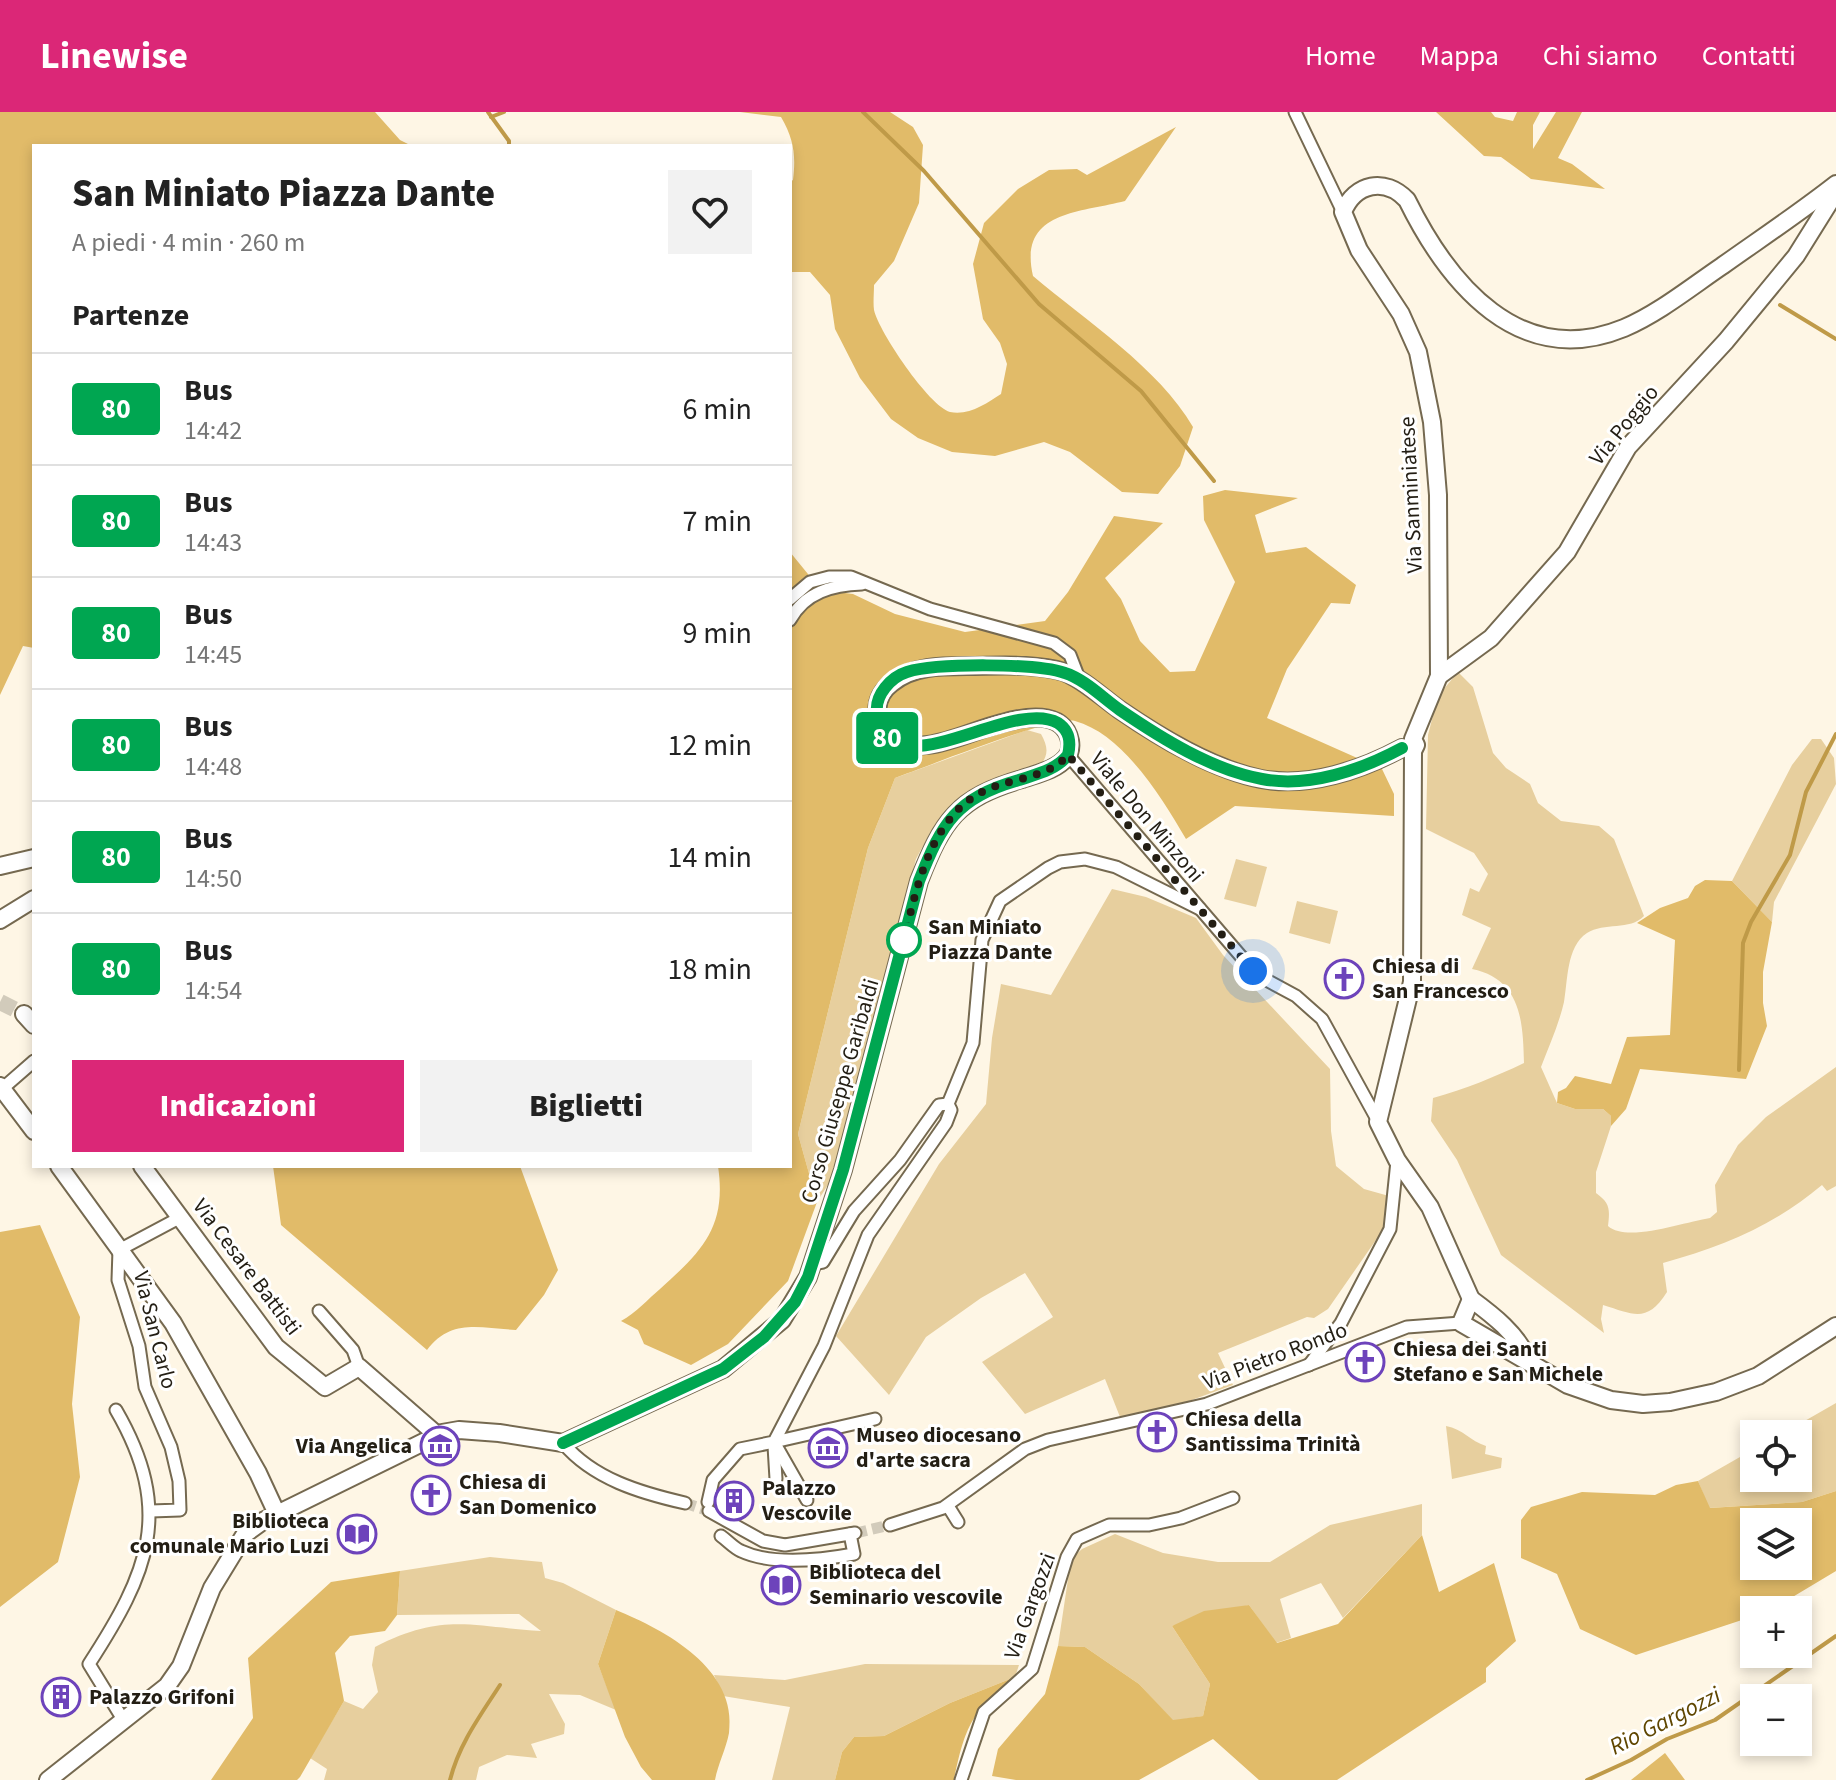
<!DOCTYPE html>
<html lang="it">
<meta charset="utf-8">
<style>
body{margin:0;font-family:"Source Sans 3",sans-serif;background:#f2f2f2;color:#222;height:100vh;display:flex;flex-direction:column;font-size:30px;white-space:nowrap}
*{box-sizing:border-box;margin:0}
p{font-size:26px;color:#767676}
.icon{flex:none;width:44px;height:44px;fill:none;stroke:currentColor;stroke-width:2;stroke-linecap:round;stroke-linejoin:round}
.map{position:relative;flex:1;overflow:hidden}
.sheet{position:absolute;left:32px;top:32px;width:760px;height:1024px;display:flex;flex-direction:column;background:#fff;border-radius:0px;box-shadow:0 4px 12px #0003}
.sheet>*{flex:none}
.badge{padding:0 16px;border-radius:6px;font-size:28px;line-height:52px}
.controls{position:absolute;left:1740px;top:1308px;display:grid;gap:16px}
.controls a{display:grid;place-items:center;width:72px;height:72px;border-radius:0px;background:#fff;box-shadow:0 4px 12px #0003;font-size:40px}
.you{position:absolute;width:40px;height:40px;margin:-20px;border:6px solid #fff;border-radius:50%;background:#1a73e8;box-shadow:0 0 0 12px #1a73e833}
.map>.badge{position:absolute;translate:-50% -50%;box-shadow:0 0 0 4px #fff}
h2{padding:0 40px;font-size:30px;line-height:72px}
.round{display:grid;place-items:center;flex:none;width:84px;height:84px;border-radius:0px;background:#f2f2f2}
.head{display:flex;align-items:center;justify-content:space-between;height:136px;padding:0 40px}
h1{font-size:38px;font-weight:800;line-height:60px}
.cta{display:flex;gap:16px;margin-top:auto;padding:16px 40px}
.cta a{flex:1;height:92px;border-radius:0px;background:#db2777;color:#fff;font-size:32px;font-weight:800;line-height:92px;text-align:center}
.cta a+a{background:#f2f2f2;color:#222}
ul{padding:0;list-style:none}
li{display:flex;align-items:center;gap:24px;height:112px;padding:0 40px;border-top:2px solid #e0e0e0}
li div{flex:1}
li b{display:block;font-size:30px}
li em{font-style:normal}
li .badge{min-width:88px;font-weight:700;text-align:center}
header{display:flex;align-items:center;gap:48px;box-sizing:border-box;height:112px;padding:0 40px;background:#db2777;color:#fff}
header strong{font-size:38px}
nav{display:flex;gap:44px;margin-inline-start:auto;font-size:28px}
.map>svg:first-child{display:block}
.green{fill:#e7cf9e}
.forest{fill:#e1bb69;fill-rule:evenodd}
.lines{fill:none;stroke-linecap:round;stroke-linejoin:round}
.stream{stroke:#bf9a48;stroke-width:4}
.street-tunnel{stroke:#d2cbbb;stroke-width:11;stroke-dasharray:11 5.5;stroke-linecap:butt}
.secondary-tunnel{stroke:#d2cbbb;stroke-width:16;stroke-dasharray:16 8;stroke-linecap:butt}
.street-casing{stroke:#756950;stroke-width:15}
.secondary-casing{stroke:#756950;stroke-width:20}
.street{stroke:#fff;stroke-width:11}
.secondary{stroke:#fff;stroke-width:16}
.line-casing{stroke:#fff;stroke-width:18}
.line{stroke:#00a651;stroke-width:12}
.walk{stroke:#231e14;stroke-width:8;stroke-dasharray:0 14.4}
.stop-dot{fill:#fff;stroke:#00a651;stroke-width:4}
.labels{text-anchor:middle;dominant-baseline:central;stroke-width:6;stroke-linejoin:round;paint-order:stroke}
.street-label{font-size:22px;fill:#231e14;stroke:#fff}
.stop-label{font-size:22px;font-weight:bold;fill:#231e14;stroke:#fff;text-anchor:start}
.poi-label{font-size:22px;font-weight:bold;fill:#231e14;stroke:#fff;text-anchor:start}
.water-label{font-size:24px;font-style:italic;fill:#5f4600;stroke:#fff}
</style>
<header>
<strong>Linewise</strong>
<nav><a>Home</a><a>Mappa</a><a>Chi siamo</a><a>Contatti</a></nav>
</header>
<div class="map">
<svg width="1836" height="1668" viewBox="0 0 1836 1668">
<rect width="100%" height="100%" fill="#fef6e5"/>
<!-- green -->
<g class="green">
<path d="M1458 560 1473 575 1493 641 1506 656 1530 672 1538 691 1561 709 1599 714 1614 727 1644 804C1630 819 1604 810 1587 821 1566 835 1568 869 1564 890 1559 912 1549 934 1541 955L1557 991 1575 997H1603L1611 1004V1014L1596 1060V1081C1610 1091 1610 1097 1608 1114 1627 1131 1684 1110 1710 1106L1717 1100 1715 1073 1738 1033 1766 1005 1836 955V1074L1827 1079 1822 1073C1773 1114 1724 1134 1663 1151L1667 1180C1647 1211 1635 1203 1603 1193L1601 1207 1604 1221 1501 1143 1457 1048 1431 1009 1433 986C1465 977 1495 965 1524 951 1523 909 1521 867 1472 857L1491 816 1462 803 1470 776 1479 780 1488 762 1474 741 1426 717 1428 623 1438 584Z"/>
<path d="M1027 618 1041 622C1048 635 1049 642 1040 654L961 685 930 721 916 747 831 1068 817 1090 798 1022 868 736 895 666Z"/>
<path d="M1812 627H1821L1834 646 1836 672 1774 790 1772 810 1732 769 1792 653Z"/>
<path d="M1236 747 1267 755 1256 795 1224 787Z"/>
<path d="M1112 777 1146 785 1196 806 1223 843 1330 957 1331 1019 1336 1054 1364 1077 1389 1084 1385 1115 1328 1197 1314 1206 1307 1205 1218 1241 1233 1273 1189 1289 1120 1305 1105 1267 1025 1302 982 1250 1053 1205 1025 1161 981 1186 926 1225 889 1283 836 1224 939 1052 986 992 992 926 1001 872 1051 883Z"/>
<path d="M1297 789 1338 799 1330 832 1289 821Z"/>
<path d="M1836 1291V1379L1802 1390 1709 1396 1698 1369 1754 1337V1366H1798V1322H1782Z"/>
<path d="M1446 1314C1463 1317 1470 1329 1486 1334L1485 1342 1502 1346 1501 1356 1452 1367Z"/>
<path d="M1422 1392V1423L1343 1506 1321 1471 1280 1487 1291 1526 1276 1531 1249 1493 1172 1514 1210 1572 1203 1604 1173 1609 1139 1572 1085 1535 1058 1534 1071 1447 1082 1437 1115 1422 1163 1441 1218 1450H1270L1330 1413Z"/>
<path d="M490 1445 542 1450 545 1466 563 1471 616 1498 598 1552 616 1598 580 1583 549 1582 565 1612 564 1622 531 1632 537 1646 507 1643 479 1655 476 1668H324L327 1657 310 1646 344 1589 363 1597 378 1580 372 1553 375 1535C444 1500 470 1515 541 1519L519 1502 397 1503 400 1459Z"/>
<path d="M865 1552 1019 1553 1015 1565 950 1591 884 1624 854 1625 842 1640 835 1668H772L790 1595 723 1584 714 1563 785 1568Z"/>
</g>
<!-- forest -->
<g class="forest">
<path d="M0 0H375L400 28 412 34H34V536L23 534 0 583Z"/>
<path d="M740 0H890L913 15 923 33 919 91 894 149 874 173C874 181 873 191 874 198 879 220 929 294 950 300 969 304 987 291 1001 282L1007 252 1000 231 983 207 973 152 984 111 1018 77 1049 58 1077 57 1087 63 1176 15 1125 89C1079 101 1018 99 1033 164 1086 209 1159 256 1193 315L1180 354 1158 382 1122 380 1070 340 1044 330 995 344 952 340 918 326 891 307 860 266 835 217 830 183 810 160H790V70L793 68C796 44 794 27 781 5Z"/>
<path d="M1436 0H1491L1495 5 1513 9 1517 0H1540L1533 13V37L1556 0H1582L1558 46 1572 52 1605 77 1531 67 1501 45 1484 44Z"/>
<path d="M1225 378 1298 386 1255 403 1266 441 1306 435 1356 473 1350 492 1331 491 1287 557 1267 606 1382 657 1394 682V704L1235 694 1186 727C1162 686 1123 622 1075 609 1055 603 923 656 895 666L868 736 798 1022 817 1090 788 1169 728 1232 691 1253 644 1232 638 1218 621 1209C636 1201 648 1187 660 1177 702 1139 727 1115 718 1054H790V440L821 478 853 482 895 502 965 520 1045 509 1068 480 1114 404 1163 411 1105 466 1121 487 1140 529 1170 560 1195 559 1235 470 1204 408 1203 384Z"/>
<path d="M1705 768 1732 769 1772 810 1763 860V891L1767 914 1746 967 1640 957 1626 997 1611 1014V1004L1603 997H1575L1557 991 1558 980 1566 976 1575 964 1611 972 1627 925 1670 923 1675 828 1637 811 1660 796 1688 786 1695 774Z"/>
<path d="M273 1054H520L558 1158 544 1183 516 1218C480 1216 451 1206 427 1238L281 1113Z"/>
<path d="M40 1113 80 1205 72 1292 80 1365 58 1450 0 1495V1120Z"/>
<path d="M1698 1369 1710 1396 1802 1390 1836 1379V1459L1771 1498H1754V1504L1636 1543 1580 1517 1557 1462 1521 1446V1408L1531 1395 1582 1380 1655 1383 1676 1373ZM1754 1410H1798V1454H1754Z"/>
<path d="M1422 1423 1439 1480 1494 1451 1516 1529 1486 1556V1570L1337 1668H1259L1213 1627 1139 1668H1016L992 1664 998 1637 1045 1582 1058 1534 1085 1535 1139 1572 1173 1608 1203 1604 1210 1572 1172 1514 1204 1499 1249 1493 1277 1531 1338 1512Z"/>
<path d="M400 1459 397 1503 385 1519 350 1524 335 1541 344 1589 300 1665 297 1668H211L253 1606 248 1546 331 1470Z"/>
<path d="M616 1498C665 1518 738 1557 729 1621 726 1637 718 1652 715 1668H652L641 1655 625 1625 598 1552Z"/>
<path d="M1015 1565C972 1599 965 1614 954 1668H835L842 1640 854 1625 884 1624 950 1591Z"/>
<path d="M1665 1641 1685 1668H1631Z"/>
</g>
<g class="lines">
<!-- stream -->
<g class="stream">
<path d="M488 0 509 29V34"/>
<path d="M863 0 924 59 1039 192 1141 279 1214 369"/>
<path d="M491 5 504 0"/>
<path d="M1780 193 1836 227"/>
<path d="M1739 958 1743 831 1751 810 1790 743 1806 680 1836 622"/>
<path d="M450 1668C459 1632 480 1604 500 1573"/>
<path d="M1587 1668 1631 1648 1667 1627 1715 1608 1836 1524"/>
</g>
<!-- street-tunnel -->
<g class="street-tunnel">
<path d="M685 1391 709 1399"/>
<path d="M856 1421 890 1413"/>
</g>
<!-- secondary-tunnel -->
<path class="secondary-tunnel" d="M0 890 24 902"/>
<!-- street casing -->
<g class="street-casing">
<g id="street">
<path d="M1295 0 1343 100"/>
<path d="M790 487 810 470 829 465H851L930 497 1054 531 1070 543 1080 569"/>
<path d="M790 508C805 480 833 473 862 472"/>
<path d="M1068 643 1257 863 1296 884 1322 907 1378 1009"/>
<path d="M3 976 34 949"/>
<path d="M812 1152 823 1150 854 1099 900 1048 939 993 948 992"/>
<path d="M319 1199 353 1238 359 1255"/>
<path d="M1309 1253 1341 1211 1390 1117 1397 1049"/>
<path d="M116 1298C175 1400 148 1461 89 1552L124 1609"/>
<path d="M774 1330 875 1307"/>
<path d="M774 1330 807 1388"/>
<path d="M563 1331C593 1367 641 1381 685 1391"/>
<path d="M774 1334 776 1367"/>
<path d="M708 1390 713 1368 740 1337 774 1330 824 1234 868 1123 946 1011 951 998 948 992 973 931 982 828 1000 789 1048 756 1060 750 1085 747 1116 755 1200 797"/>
<path d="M948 1394 958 1410"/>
<path d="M151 1399 180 1398 179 1369 171 1335 145 1275 139 1234 118 1168 119 1138 181 1105"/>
<path d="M709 1399 763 1429 785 1433 855 1421"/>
<path d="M890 1413 943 1396 1025 1337 1048 1328 1207 1292 1407 1215 1461 1211"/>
<path d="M721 1424C728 1429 734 1436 741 1439 773 1454 821 1448 854 1442L850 1422"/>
<path d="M961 1668 984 1600 1032 1557 1067 1445 1077 1427 1109 1413H1149L1181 1406 1233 1386"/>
</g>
</g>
<!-- secondary casing -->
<g class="secondary-casing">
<g id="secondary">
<path d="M1439 564 1491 526 1567 440 1628 335 1726 229 1796 144 1836 80"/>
<path d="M0 754 34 746"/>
<path d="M0 808 34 787"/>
<path d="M24 902 34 913"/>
<path d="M0 974 34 1019"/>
<path d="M59 1054 173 1211 258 1361 277 1402"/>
<path d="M142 1054 276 1235 325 1275 359 1255 437 1323"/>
<path d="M1471 1187 1430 1095 1397 1048 1378 1010 1412 870 1413 639 1416 633 1413 627 1439 564 1438 383 1432 310 1418 240 1401 202 1359 138 1343 100C1355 71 1385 65 1407 88 1448 171 1519 259 1624 216 1659 201 1691 175 1722 154 1760 127 1799 101 1836 72"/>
<path d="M1471 1187 1461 1211 1568 1273 1611 1288 1643 1292 1670 1290 1716 1280 1758 1264 1836 1214"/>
<path d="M1471 1187C1494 1204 1516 1221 1528 1247"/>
<path d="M48 1668 167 1574 181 1554 212 1476 245 1422 263 1409 442 1321 459 1318 499 1321 563 1331 723 1257 782 1208 808 1165 843 1058 919 769C943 708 957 686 1022 667 1036 662 1056 658 1066 646 1070 641 1071 635 1070 629 1064 597 1023 605 1002 611 962 621 924 647 884 625 875 605 873 585 892 571 913 554 940 554 967 554 997 554 1035 551 1064 560 1083 567 1103 586 1120 598 1161 626 1212 657 1261 667 1309 676 1361 658 1402 636"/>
</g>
</g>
<!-- street -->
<use href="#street" class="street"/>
<!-- secondary -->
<use href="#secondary" class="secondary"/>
</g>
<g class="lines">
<!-- line casing -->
<g class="line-casing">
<path id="line" d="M563 1331 723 1257 764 1225 795 1190 808 1165 843 1058 919 769C942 711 956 686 1019 668 1037 662 1056 658 1068 643 1071 630 1070 619 1058 611 1010 584 887 684 877 600 875 583 891 565 907 560 937 551 1036 551 1065 561 1084 567 1103 586 1120 598 1161 626 1212 658 1262 667 1309 676 1361 658 1402 636"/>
</g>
<!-- line -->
<use href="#line" class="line"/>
<!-- walk -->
<path class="walk" d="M904 828C917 774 932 695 996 674 1020 666 1051 663 1068 643L1253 859"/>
</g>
<!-- icons -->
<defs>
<g id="church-ring" transform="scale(2)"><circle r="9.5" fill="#fff" stroke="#6d43bb" stroke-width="1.5"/><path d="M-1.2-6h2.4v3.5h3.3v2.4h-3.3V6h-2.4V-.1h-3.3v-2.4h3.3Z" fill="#6d43bb"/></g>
<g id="museum-ring" transform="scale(2)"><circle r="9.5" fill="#fff" stroke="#6d43bb" stroke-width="1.5"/><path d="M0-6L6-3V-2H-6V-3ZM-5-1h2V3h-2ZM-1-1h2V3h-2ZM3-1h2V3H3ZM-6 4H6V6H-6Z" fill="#6d43bb"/></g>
<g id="building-ring" transform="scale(2)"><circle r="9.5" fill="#fff" stroke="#6d43bb" stroke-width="1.5"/><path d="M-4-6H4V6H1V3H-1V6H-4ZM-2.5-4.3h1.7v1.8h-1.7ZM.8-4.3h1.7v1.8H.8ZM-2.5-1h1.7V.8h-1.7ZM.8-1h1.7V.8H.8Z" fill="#6d43bb"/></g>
<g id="library-ring" transform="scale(2)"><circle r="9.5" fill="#fff" stroke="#6d43bb" stroke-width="1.5"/><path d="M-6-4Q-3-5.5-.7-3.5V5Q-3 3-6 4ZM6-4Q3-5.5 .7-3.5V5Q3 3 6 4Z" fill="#6d43bb"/></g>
</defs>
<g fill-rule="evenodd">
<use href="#church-ring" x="1344" y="867"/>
<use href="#church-ring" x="1365" y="1250"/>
<use href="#church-ring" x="1157" y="1320"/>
<use href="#museum-ring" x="440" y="1334"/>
<use href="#museum-ring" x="828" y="1336"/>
<use href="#church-ring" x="431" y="1383"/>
<use href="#building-ring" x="734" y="1389"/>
<use href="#library-ring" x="357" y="1422"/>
<use href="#library-ring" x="781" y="1473"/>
<use href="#building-ring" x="61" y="1585"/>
</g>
<!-- markers -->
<circle class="stop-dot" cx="904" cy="828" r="16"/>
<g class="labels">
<!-- street labels -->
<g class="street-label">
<text transform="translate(1624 313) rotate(-51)">Via Poggio</text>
<text transform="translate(1411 383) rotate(-93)">Via Sanminiatese</text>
<text transform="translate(1147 705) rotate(50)">Viale Don Minzoni</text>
<text transform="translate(840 979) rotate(-74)">Corso Giuseppe Garibaldi</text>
<text transform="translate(247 1155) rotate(53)">Via Cesare Battisti</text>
<text transform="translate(155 1218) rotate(76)">Via San Carlo</text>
<text transform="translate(1275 1244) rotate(-21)">Via Pietro Rondo</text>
<text transform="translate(1030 1494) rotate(-70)">Via Gargozzi</text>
</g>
<!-- stop labels -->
<g class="stop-label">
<text x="928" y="815">San Miniato<tspan x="928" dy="25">Piazza Dante</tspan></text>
</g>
<!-- poi labels -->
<g class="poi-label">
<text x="1372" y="854">Chiesa di<tspan x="1372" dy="25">San Francesco</tspan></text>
<text x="1393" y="1237">Chiesa dei Santi<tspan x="1393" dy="25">Stefano e San Michele</tspan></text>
<text x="1185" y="1307">Chiesa della<tspan x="1185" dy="25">Santissima Trinità</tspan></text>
<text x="856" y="1323">Museo diocesano<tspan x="856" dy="25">d'arte sacra</tspan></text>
<text x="412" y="1334" text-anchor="end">Via Angelica</text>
<text x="459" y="1370">Chiesa di<tspan x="459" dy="25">San Domenico</tspan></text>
<text x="762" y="1376">Palazzo<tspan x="762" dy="25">Vescovile</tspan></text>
<text x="329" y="1409" text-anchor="end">Biblioteca<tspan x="329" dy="25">comunale Mario Luzi</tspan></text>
<text x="809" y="1460">Biblioteca del<tspan x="809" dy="25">Seminario vescovile</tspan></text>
<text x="89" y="1585">Palazzo Grifoni</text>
</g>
<!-- water labels -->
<g class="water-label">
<text transform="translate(1665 1609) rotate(-27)">Rio Gargozzi</text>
</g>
</g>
</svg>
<div class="controls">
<a><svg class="icon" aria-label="locate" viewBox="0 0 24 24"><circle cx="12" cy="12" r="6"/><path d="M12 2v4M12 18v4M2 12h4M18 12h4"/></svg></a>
<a><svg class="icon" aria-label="layers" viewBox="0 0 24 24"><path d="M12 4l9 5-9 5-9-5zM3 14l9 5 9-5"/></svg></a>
<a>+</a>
<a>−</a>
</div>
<div class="you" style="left:1253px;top:859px"></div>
<b class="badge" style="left:887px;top:626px;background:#00a651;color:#fff">80</b>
<section class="sheet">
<div class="head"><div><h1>San Miniato Piazza Dante</h1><p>A piedi · 4 min · 260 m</p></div><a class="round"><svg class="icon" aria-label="heart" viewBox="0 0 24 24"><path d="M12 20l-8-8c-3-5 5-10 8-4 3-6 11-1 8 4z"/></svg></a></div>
<h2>Partenze</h2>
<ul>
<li><span class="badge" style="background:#00a651;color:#fff">80</span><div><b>Bus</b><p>14:42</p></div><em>6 min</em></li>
<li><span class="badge" style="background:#00a651;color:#fff">80</span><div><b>Bus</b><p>14:43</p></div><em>7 min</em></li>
<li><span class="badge" style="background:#00a651;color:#fff">80</span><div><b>Bus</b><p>14:45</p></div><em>9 min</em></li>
<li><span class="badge" style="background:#00a651;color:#fff">80</span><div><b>Bus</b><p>14:48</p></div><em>12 min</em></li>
<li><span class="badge" style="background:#00a651;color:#fff">80</span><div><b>Bus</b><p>14:50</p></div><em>14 min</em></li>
<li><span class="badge" style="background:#00a651;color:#fff">80</span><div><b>Bus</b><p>14:54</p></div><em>18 min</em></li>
</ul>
<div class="cta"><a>Indicazioni</a><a>Biglietti</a></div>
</section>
</div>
